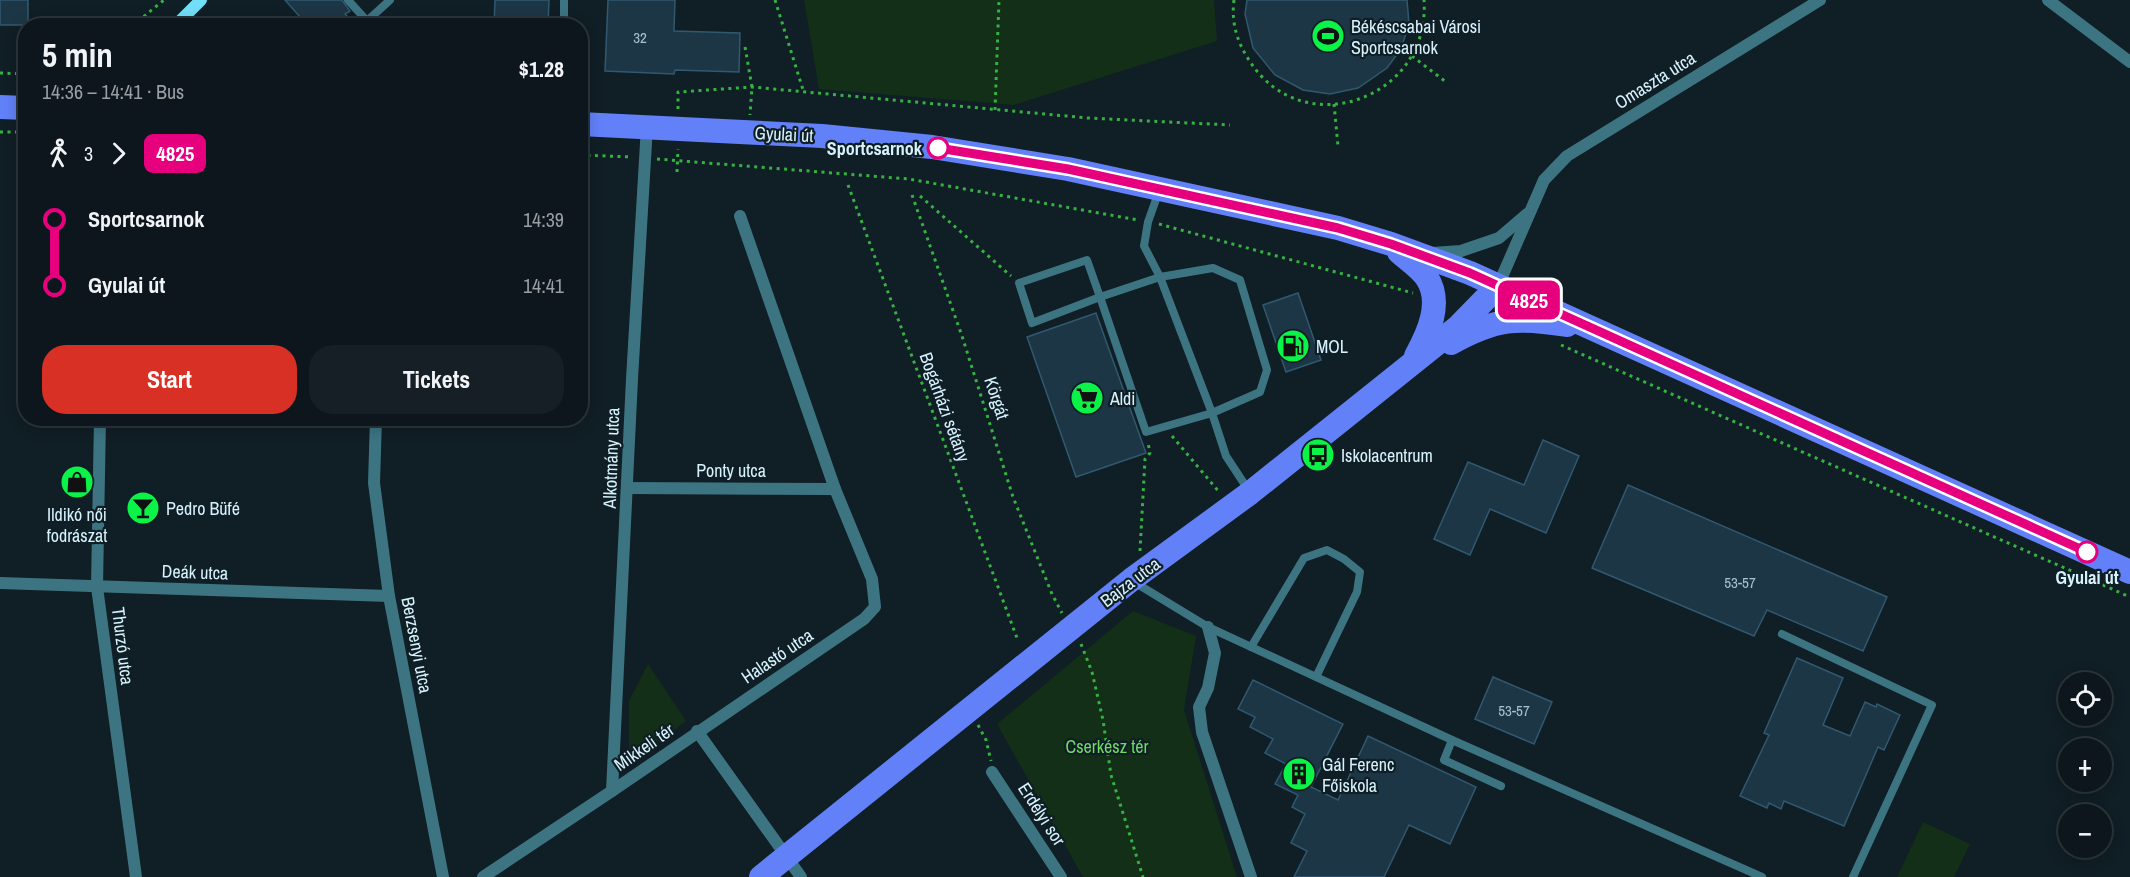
<!DOCTYPE html>
<meta charset="utf-8">
<style>
body{margin:0;font-family:"Archivo Narrow",sans-serif;background:#151f25;color:#f1f3f6;height:100vh;display:flex;flex-direction:column;font-size:22px;white-space:nowrap}
*{box-sizing:border-box;margin:0}
p{font-size:20px;color:#9a9fa3}
.icon{flex:none;width:33px;height:33px;fill:none;stroke:currentColor;stroke-width:2;stroke-linecap:round;stroke-linejoin:round}
.map{position:relative;flex:1;overflow:hidden}
.details{position:absolute;left:18px;top:18px;width:570px;height:408px;display:flex;flex-direction:column;background:#0c161c;border-radius:24px;box-shadow:0 3px 15px #0003,0 0 0 2px #2c353b}
.details>*{flex:none}
.badge{padding:0 12px;border-radius:9px;font-size:21px;line-height:39px}
.fabs{position:absolute;left:2058px;top:672px;display:grid;gap:12px}
.fabs a{display:grid;place-items:center;width:54px;height:54px;border-radius:50%;background:#0c161c;box-shadow:0 3px 15px #0003,0 0 0 2px #2c353b;font-size:30px}
.map>.badge{position:absolute;translate:-50% -50%;box-shadow:0 0 0 3px #fff}
.legs{display:flex;align-items:center;gap:9px;height:66px;padding:0 24px;font-size:20px}
.legs p{margin-inline-start:auto}
.summary{display:flex;align-items:center;justify-content:space-between;height:102px;padding:0 24px}
h1{font-size:33px;font-weight:800;line-height:45px}
.button{display:flex;gap:12px;margin-top:auto;padding:12px 24px}
.button a{flex:1;height:69px;border-radius:24px;background:#d93025;color:#fff;font-size:24px;font-weight:800;line-height:69px;text-align:center}
.button a+a{background:#151f25;color:#f1f3f6}
ul{padding:0 24px;list-style:none}
li{display:flex;align-items:center;gap:21px;height:66px;font-size:22px}
li i{display:grid;place-items:center;width:9px;height:100%;margin:0 8px;background:currentColor}
li i::after{content:'';width:15px;height:15px;margin:-8px;border:4px solid;border-radius:50%;background:#0c161c}
li p{margin-inline-start:auto}
li:first-child i{background:linear-gradient(#0000 50%,currentColor 0)}
li:last-child i{background:linear-gradient(currentColor 50%,#0000 0)}
.map>svg:first-child{display:block}
.green{fill:#132f17}
.building{fill:#1d3645;stroke:#305970;stroke-width:1.5}
.lines{fill:none;stroke-linecap:round;stroke-linejoin:round}
.path{stroke:#35b242;stroke-width:3;stroke-dasharray:3 4.5;stroke-linecap:butt}
.service{stroke:#3d7482;stroke-width:8}
.minor{stroke:#3d7482;stroke-width:12}
.secondary{stroke:#72dff8;stroke-width:12}
.primary{stroke:#6281f8;stroke-width:24}
.line-1-casing{stroke:#fff;stroke-width:14}
.line-1{stroke:#e6007e;stroke-width:9}
.stop-1-dot{fill:#fff;stroke:#e6007e;stroke-width:3}
.labels{text-anchor:middle;dominant-baseline:central;stroke-width:4.5;stroke-linejoin:round;paint-order:stroke}
.number-label{font-size:15px;fill:#a8c3cf}
.poi-label{font-size:18px;fill:#d6f2fd;stroke:#101e25;text-anchor:start}
.street-label{font-size:18px;fill:#d6f2fd;stroke:#101e25}
.stop-label{font-size:18px;font-weight:bold;fill:#d6f2fd;stroke:#101e25;text-anchor:end}
.park-label{font-size:18px;fill:#6fda65;stroke:#101e25}
</style>
<div class="map">
<svg width="2130" height="877" viewBox="0 0 2130 877">
<rect width="100%" height="100%" fill="#101e25"/>
<!-- green -->
<g class="green">
<path d="M804 0H1214L1217 41 1014 105 819 89Z"/>
<path d="M1133 611 1196 636 1184 710 1237 877H1083L997 724Z"/>
<path d="M648 664 686 721 629 763V701Z"/>
<path d="M1923 822 1970 844 1954 877H1897Z"/>
</g>
<!-- building -->
<g class="building">
<rect x="0" y="0" width="28" height="25"/>
<path d="M285 0H342L350 11 345 14 356 26H308Z"/>
<path d="M495 0H549L548 26H494Z"/>
<path d="M608 0H675L674 31 740 33 739 72 675 70 674 74 605 71Z"/>
<path d="M1247 0H1407L1409 24 1401 49 1387 68 1358 88 1330 94 1303 90 1275 75 1253 48 1245 14Z"/>
<path d="M1298 293 1321 360 1286 372 1263 305Z"/>
<path d="M1096 313 1146 453 1076 477 1027 337Z"/>
<path d="M1543 440 1579 456 1546 533 1490 509 1470 555 1434 539 1468 462 1524 485Z"/>
<path d="M1628 485 1887 597 1863 651 1767 610 1754 636 1592 568Z"/>
<path d="M1797 658 1843 678 1823 725 1850 736 1865 702 1876 707 1877 704 1900 715 1884 750 1878 747 1844 826 1784 801 1781 809 1769 803 1767 808 1740 796 1769 735 1764 733Z"/>
<path d="M1493 677 1552 702 1534 744 1475 719Z"/>
<path d="M1253 680 1343 724 1311 787 1338 800 1368 736 1476 787 1450 844 1409 825 1384 877H1294L1307 851 1291 843 1305 814 1292 807 1298 795 1275 784 1286 764 1265 753 1273 739 1250 727 1255 717 1238 709Z"/>
</g>
<g class="lines">
<!-- path -->
<g class="path">
<path d="M775 0 804 93"/>
<path d="M1234 0C1231 22 1237 42 1249 60 1302 145 1431 99 1424 0"/>
<path d="M132 26 164 0"/>
<path d="M745 47 752 87 750 115"/>
<path d="M1412 56 1446 82"/>
<path d="M0 73 26 74"/>
<path d="M1334 104 1338 146"/>
<path d="M678 109V92L752 87 1088 118 1230 125"/>
<path d="M995 110 999 0"/>
<path d="M0 132H26"/>
<path d="M580 155 632 157"/>
<path d="M657 159 909 179 1138 220"/>
<path d="M677 172 678 149"/>
<path d="M848 185 1017 638"/>
<path d="M912 195 962 336 1013 497 1052 594 1062 613"/>
<path d="M920 196 1011 276"/>
<path d="M1159 224 1413 293"/>
<path d="M1561 345 2130 597"/>
<path d="M1172 436 1220 493"/>
<path d="M1140 551 1145 459 1150 453 1148 443"/>
<path d="M1081 644 1092 672 1103 720 1111 775 1143 877"/>
<path d="M978 725 986 740 991 761"/>
</g>
<!-- service -->
<g class="service">
<path d="M348 0 367 21 390 0"/>
<path d="M564 26V0"/>
<path d="M1159 191 1148 222 1144 246 1160 277 1212 413 1226 456 1249 491"/>
<path d="M1087 260 1100 297 1032 323 1019 283Z"/>
<path d="M1213 268 1240 280 1267 370 1260 392 1212 413 1146 432 1100 297 1160 277Z"/>
<path d="M1134 582 1208 627 1452 740 1762 877"/>
<path d="M1782 634 1932 705 1853 877"/>
<path d="M1251 647 1304 558 1327 550 1344 559 1360 572 1357 592 1316 677"/>
<path d="M1452 740 1444 760 1501 786"/>
</g>
<!-- minor -->
<g class="minor">
<path d="M2048 0 2130 62"/>
<path d="M1432 253 1461 251 1499 238 1527 214"/>
<path d="M1498 286 1544 180 1567 156 1820 0"/>
<path d="M100 418 97 587 136 877"/>
<path d="M376 418 374 483 389 596 443 877"/>
<path d="M627 488 835 489"/>
<path d="M0 583 389 596"/>
<path d="M1208 627 1215 653 1208 688 1199 707 1202 732 1251 877"/>
<path d="M697 731 801 877"/>
<path d="M992 772 1061 877"/>
<path d="M612 791 632 379 647 126"/>
<path d="M483 877 612 791 864 619 875 607 872 579 835 489 740 216"/>
</g>
<!-- secondary -->
<path class="secondary" d="M175 26 201 0"/>
<!-- primary -->
<g class="primary">
<path d="M0 107 26 108"/>
<path d="M580 124 822 136 932 147 1068 169 1338 228 1391 244 1470 273 2130 572"/>
<path d="M1399 252C1408 260 1421 269 1427 278 1443 303 1428 334 1416 356"/>
<path d="M1451 343C1496 318 1517 317 1567 325"/>
<path d="M761 877 1131 580 1250 493 1459 326 1498 286"/>
</g>
</g>
<g class="lines">
<!-- line-1 casing -->
<g class="line-1-casing">
<path id="line-1" d="M938 148 1068 169 1338 228 1391 244 1470 273 2087 552"/>
</g>
<!-- line-1 -->
<use href="#line-1" class="line-1"/>
</g>
<!-- icons -->
<defs>
<g id="stadium-disc" transform="scale(1.725)"><circle r="9.5" fill="#0bf349" stroke="#101e25"/><path d="M0-5a6.5 5 0 1 0 0 10a6.5 5 0 1 0 0-10ZM-3.5-1.8h7v3.6h-7Z" fill="#111"/></g>
<g id="fuel-disc" transform="scale(1.725)"><circle r="9.5" fill="#0bf349" stroke="#101e25"/><path d="M-5.5-6h7V0h2V4h1.3V-2.5L3-4.5l.8-.8L6-3V5H2.5V1h-1V6h-7ZM-4.2-4.7v3.2H.2V-4.7Z" fill="#111"/></g>
<g id="supermarket-disc" transform="scale(1.725)"><circle r="9.5" fill="#0bf349" stroke="#101e25"/><path d="M-6-5.5h2.5l.6 2H6L4.5 2H-2.5L-4.4-4H-6ZM-1.5 3.2a1.3 1.3 0 1 0 .1 0ZM3 3.2a1.3 1.3 0 1 0 .1 0Z" fill="#111"/></g>
<g id="bus-disc" transform="scale(1.725)"><circle r="9.5" fill="#0bf349" stroke="#101e25"/><path d="M-5-6H5V4H4V6H2V4H-2V6H-4V4H-5ZM-3.5-4V0h7V-4ZM-3.5 1.2v1.5H-2V1.2ZM2 1.2v1.5H3.5V1.2Z" fill="#111"/></g>
<g id="shop-disc" transform="scale(1.725)"><circle r="9.5" fill="#0bf349" stroke="#101e25"/><path d="M-5-2.5h2.3a2.7 3.5 0 0 1 5.4 0H5L5.5 6h-11ZM-1.5-2.5h3a1.5 2.3 0 0 0-3 0Z" fill="#111"/></g>
<g id="bar-disc" transform="scale(1.725)"><circle r="9.5" fill="#0bf349" stroke="#101e25"/><path d="M-6-5H6L.8 .8V4.5H3.5V6h-7V4.5H-.8V.8Z" fill="#111"/></g>
<g id="building-disc" transform="scale(1.725)"><circle r="9.5" fill="#0bf349" stroke="#101e25"/><path d="M-4-6H4V6H1V3H-1V6H-4ZM-2.5-4.3h1.7v1.8h-1.7ZM.8-4.3h1.7v1.8H.8ZM-2.5-1h1.7V.8h-1.7ZM.8-1h1.7V.8H.8Z" fill="#111"/></g>
</defs>
<g fill-rule="evenodd">
<use href="#stadium-disc" x="1328" y="36"/>
<use href="#fuel-disc" x="1293" y="346"/>
<use href="#supermarket-disc" x="1087" y="398"/>
<use href="#bus-disc" x="1318" y="455"/>
<use href="#shop-disc" x="77" y="482"/>
<use href="#bar-disc" x="143" y="508"/>
<use href="#building-disc" x="1299" y="774"/>
</g>
<!-- markers -->
<g class="stop-1-dot">
<circle cx="938" cy="148" r="10"/>
<circle cx="2087" cy="552" r="10"/>
</g>
<g class="labels">
<!-- number labels -->
<g class="number-label">
<text x="640" y="37">32</text>
<text x="1740" y="582">53-57</text>
<text x="1514" y="710">53-57</text>
</g>
<!-- poi labels -->
<g class="poi-label">
<text x="1351" y="26">Békéscsabai Városi<tspan x="1351" dy="21">Sportcsarnok</tspan></text>
<text x="1316" y="346">MOL</text>
<text x="1110" y="398">Aldi</text>
<text x="1341" y="455">Iskolacentrum</text>
<text x="166" y="508">Pedro Büfé</text>
<text x="77" y="514" text-anchor="middle">Ildikó női<tspan x="77" dy="21">fodrászat</tspan></text>
<text x="1322" y="764">Gál Ferenc<tspan x="1322" dy="21">Főiskola</tspan></text>
</g>
<!-- street labels -->
<g class="street-label">
<text transform="translate(1655 80) rotate(-32)">Omaszta utca</text>
<text transform="translate(784 134) rotate(3)">Gyulai út</text>
<text transform="translate(997 398) rotate(72)">Körgát</text>
<text transform="translate(945 407) rotate(70)">Bogárházi sétány</text>
<text transform="translate(611 458) rotate(-88)">Alkotmány utca</text>
<text x="731" y="470">Ponty utca</text>
<text transform="translate(195 572) rotate(2)">Deák utca</text>
<text transform="translate(1130 582) rotate(-37)">Bajza utca</text>
<text transform="translate(417 645) rotate(79)">Berzsenyi utca</text>
<text transform="translate(123 646) rotate(83)">Thurzó utca</text>
<text transform="translate(777 656) rotate(-34)">Halastó utca</text>
<text transform="translate(644 747) rotate(-35)">Mikkeli tér</text>
<text transform="translate(1042 814) rotate(57)">Erdélyi sor</text>
</g>
<!-- stop labels -->
<g class="stop-label">
<text x="922" y="148">Sportcsarnok</text>
<text x="2087" y="577" text-anchor="middle">Gyulai út</text>
</g>
<!-- park labels -->
<g class="park-label">
<text x="1107" y="746">Cserkész tér</text>
</g>
</g>
</svg>
<div class="fabs">
<a><svg class="icon" aria-label="locate" viewBox="0 0 24 24"><circle cx="12" cy="12" r="6"/><path d="M12 2v4M12 18v4M2 12h4M18 12h4"/></svg></a>
<a>+</a>
<a>−</a>
</div>
<b class="badge" style="left:1529px;top:300px;background:#e6007e;color:#fff">4825</b>
<section class="details">
<div class="summary"><div><h1>5 min</h1><p>14:36 – 14:41 · Bus</p></div><b>$1.28</b></div>
<div class="legs"><svg class="icon" aria-label="walk" viewBox="0 0 24 24"><circle cx="13" cy="4" r="2"/><path d="M13 8l-2 6 4 7M11 14l-3 7M7 12l3-4h3l4 4"/></svg>3<svg class="icon" aria-label="forward" viewBox="0 0 24 24"><path d="M9 5l7 7-7 7"/></svg><b class="badge" style="background:#e6007e;color:#fff">4825</b></div>
<ul>
<li><i style="color:#e6007e"></i><b>Sportcsarnok</b><p>14:39</p></li>
<li><i style="color:#e6007e"></i><b>Gyulai út</b><p>14:41</p></li>
</ul>
<div class="button"><a>Start</a><a>Tickets</a></div>
</section>
</div>
